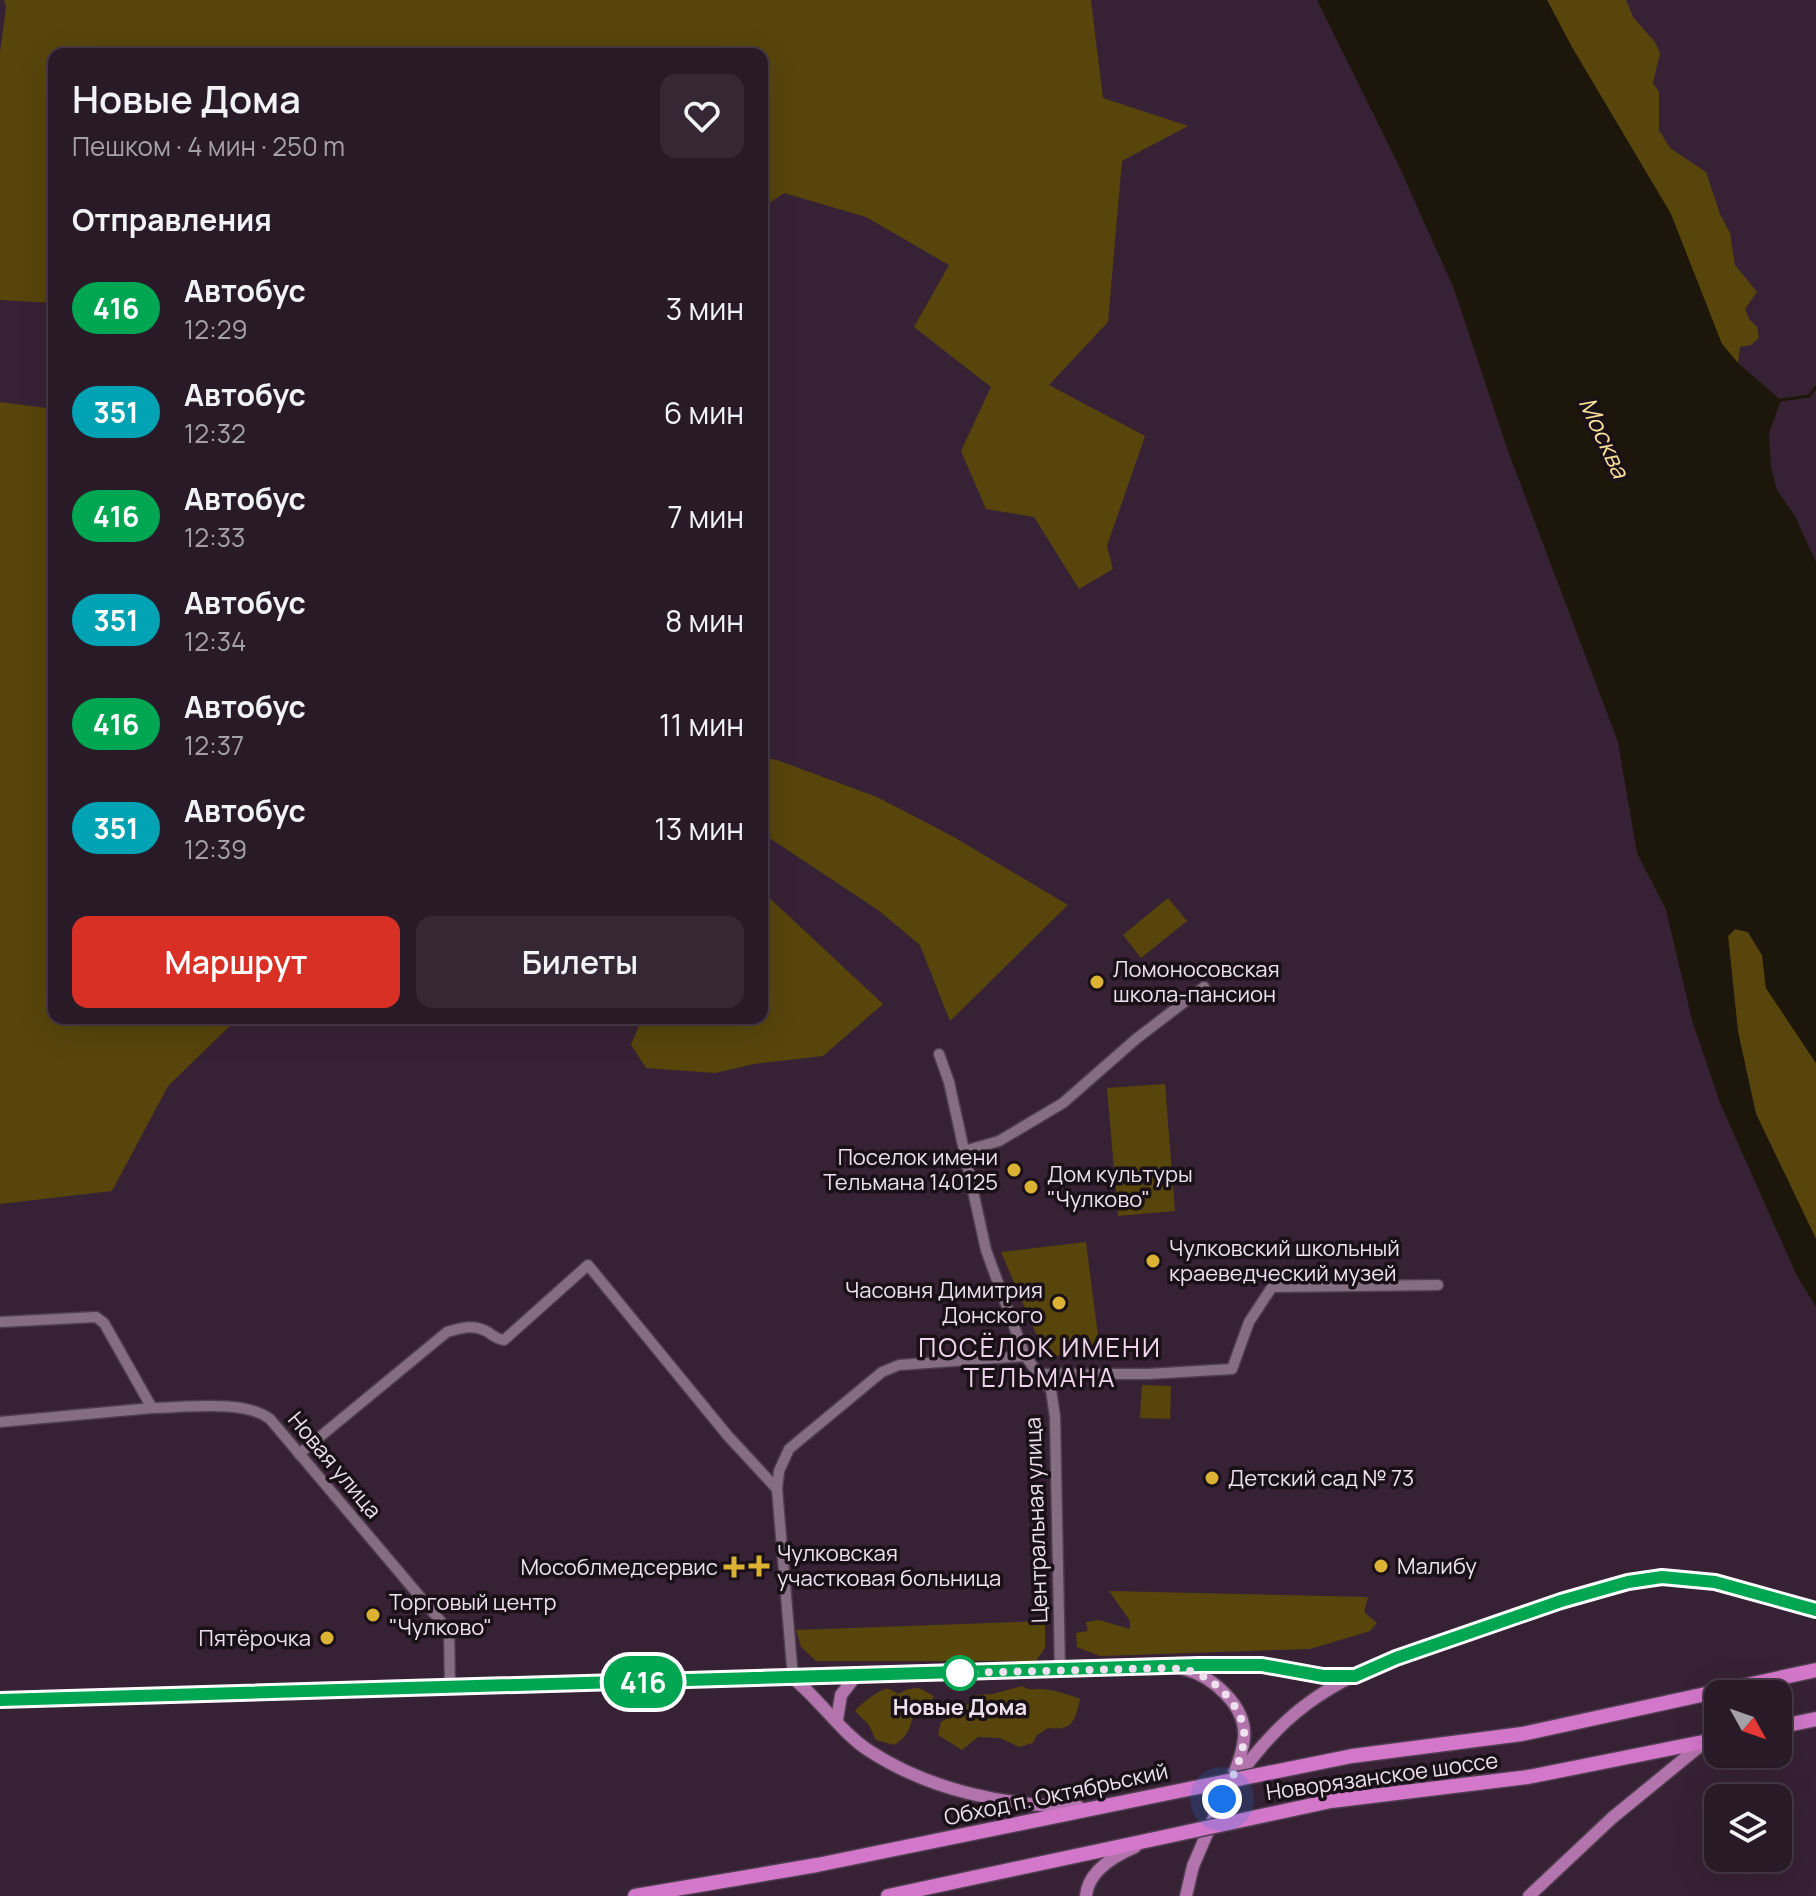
<!DOCTYPE html>
<html lang="ru">
<meta charset="utf-8">
<style>
body{margin:0;font-family:Manrope,sans-serif;background:#352734;color:#f1f3f6;height:100vh;display:flex;flex-direction:column;font-size:30px;white-space:nowrap}
*{box-sizing:border-box;margin:0}
p{font-size:26px;color:#a5a1a8}
.icon{flex:none;width:44px;height:44px;fill:none;stroke:currentColor;stroke-width:2;stroke-linecap:round;stroke-linejoin:round}
.map{position:relative;flex:1;overflow:hidden}
.side{position:absolute;left:48px;top:48px;width:720px;height:976px;display:flex;flex-direction:column;background:#291a28;border-radius:16px;box-shadow:0 8px 32px #0002,0 0 0 2px #453845}
.side>*{flex:none}
.badge{padding:0 16px;border-radius:26px;font-size:28px;line-height:52px}
.needle{width:52px;rotate:130deg}
.controls{position:absolute;left:1704px;top:1680px;display:grid;gap:16px}
.controls a{display:grid;place-items:center;width:88px;height:88px;border-radius:16px;background:#291a28;box-shadow:0 8px 32px #0002,0 0 0 2px #453845;font-size:40px}
.you{position:absolute;width:40px;height:40px;margin:-20px;border:6px solid #fff;border-radius:50%;background:#1a73e8;box-shadow:0 0 0 12px #1a73e833}
.map>.badge{position:absolute;translate:-50% -50%;box-shadow:0 0 0 4px #fff}
h2{padding:0 24px;font-size:30px;line-height:72px}
.round{display:grid;place-items:center;flex:none;width:84px;height:84px;border-radius:16px;background:#352734}
.head{display:flex;align-items:center;justify-content:space-between;height:136px;padding:0 24px}
h1{font-size:38px;font-weight:600;line-height:60px}
.cta{display:flex;gap:16px;margin-top:auto;padding:16px 24px}
.cta a{flex:1;height:92px;border-radius:16px;background:#d93025;color:#fff;font-size:32px;font-weight:600;line-height:92px;text-align:center}
.cta a+a{background:#352734;color:#f1f3f6}
ul{padding:0;list-style:none}
li{display:flex;align-items:center;gap:24px;height:104px;padding:0 24px}
li div{flex:1}
li b{display:block;font-size:30px}
li em{font-style:normal}
li .badge{min-width:88px;font-weight:700;text-align:center}
.map>svg:first-child{display:block}
.green{fill:#57450b}
.water{fill:#1c170a}
.lines{fill:none;stroke-linecap:round;stroke-linejoin:round}
.stream{stroke:#1c170a;stroke-width:3}
.minor-casing{stroke:#4f3e4e;stroke-width:13}
.major-casing{stroke:#4f3e4e;stroke-width:15}
.highway-casing{stroke:#4f3e4e;stroke-width:17}
.minor{stroke:#856d82;stroke-width:10}
.major{stroke:#b373ad;stroke-width:12}
.highway{stroke:#d277ca;stroke-width:14}
.highway-bridge-casing{stroke:#4f3e4e;stroke-width:17;stroke-linecap:butt}
.highway-bridge{stroke:#d277ca;stroke-width:14}
.line-casing{stroke:#fff;stroke-width:18}
.line{stroke:#00a651;stroke-width:12}
.walk{stroke:#eee0ec;stroke-width:8;stroke-dasharray:0 14.4}
.poi-dot{fill:#dbb233;stroke:#191018;stroke-width:3}
.stop-dot{fill:#fff;stroke:#00a651;stroke-width:4}
.labels{text-anchor:middle;dominant-baseline:central;stroke-width:7;stroke-linejoin:round;paint-order:stroke}
.poi-label{font-size:22px;fill:#eee0ec;stroke:#191018;text-anchor:start}
.street-label{font-size:22px;fill:#eee0ec;stroke:#191018}
.stop-label{font-size:22px;font-weight:bold;fill:#eee0ec;stroke:#191018}
.water-label{font-size:24px;font-style:italic;fill:#fae099;stroke:#191018}
.quarter-label{font-size:26px;letter-spacing:2px;fill:#efd4eb;stroke:#191018}
</style>
<div class="map">
<svg width="1816" height="1896" viewBox="0 0 1816 1896">
<rect width="100%" height="100%" fill="#372235"/>
<!-- green -->
<g class="green">
<path d="M4 0H1091L1103 98 1188 126 1122 161 1108 322 1049 385 1145 436 1107 546 1113 569 1079 589 1034 517 986 509 961 451 991 387 914 327 949 265 866 217 784 193 762 208V54H54V303L0 300V53L6 7Z"/>
<path d="M1547 0H1626L1633 17 1655 42 1660 53 1653 83 1659 92V130L1670 148 1706 172 1720 214 1730 233 1735 265 1757 292 1745 309 1749 319 1757 327 1759 338 1751 345 1740 347 1738 363 1722 344Z"/>
<path d="M0 402 54 409V1018H238L168 1086 112 1191 0 1204Z"/>
<path d="M762 757 777 760 877 797 952 836 1068 905 950 1021 920 945 878 910 762 833Z"/>
<path d="M762 891 883 1004 823 1056 754 1064 715 1073 646 1068 631 1045 642 1018H762Z"/>
<path d="M1168 898 1187 921 1141 958 1123 935Z"/>
<path d="M1735 929 1748 932 1762 955 1766 988 1816 1063V1239L1756 1114 1738 1032 1728 936Z"/>
<path d="M1165 1084 1175 1211 1118 1216 1107 1088Z"/>
<path d="M1086 1242 1100 1351 1046 1357 1001 1252Z"/>
<path d="M1142 1385 1171 1386 1170 1419 1140 1418Z"/>
<path d="M1109 1591 1368 1597 1364 1612 1377 1623 1370 1631 1310 1649 1100 1656 1077 1647 1076 1633 1088 1631 1086 1622 1099 1620 1130 1629V1621Z"/>
<path d="M1045 1621V1648L1036 1661H816L801 1647 796 1630Z"/>
<path d="M1022 1686C1030 1691 1033 1689 1042 1689 1054 1690 1068 1694 1080 1699 1075 1722 1072 1731 1048 1728L1036 1736 1033 1743 1019 1747 1000 1738 978 1737 962 1750 938 1735 941 1722 963 1709 976 1695 993 1694Z"/>
<path d="M919 1688 934 1696 927 1709 916 1711C908 1726 912 1734 894 1745L876 1740 869 1725 855 1711C859 1705 878 1691 885 1689 890 1688 894 1692 898 1694L908 1689Z"/>
</g>
<!-- water -->
<path class="water" d="M1317 0H1547L1572 47 1671 214 1722 344 1738 363 1781 400 1769 433 1771 467 1777 490 1795 516 1816 562V1063L1766 988 1762 955 1748 932 1735 929 1728 936 1738 1032 1756 1114 1816 1239V1307L1796 1274 1720 1103 1692 1020 1666 910 1637 853 1618 742 1508 451 1454 289 1398 164Z"/>
<g class="lines">
<!-- stream -->
<path class="stream" d="M1781 400 1809 396 1816 387"/>
<!-- minor casing -->
<g class="minor-casing">
<g id="minor">
<path d="M939 1054 949 1082 986 1250 1025 1356 1051 1390 1055 1417 1060 1671"/>
<path d="M964 1151 999 1141 1063 1103 1136 1039 1204 987"/>
<path d="M0 1322 96 1317 104 1323 152 1408C184 1408 244 1399 270 1419L449 1631 450 1688"/>
<path d="M1036 1374H1148L1232 1369 1249 1322 1272 1287 1438 1285"/>
<path d="M0 1422 152 1408"/>
<path d="M299 1454 447 1332C461 1328 473 1324 486 1331 493 1335 496 1339 504 1340L588 1265 728 1436 777 1489"/>
<path d="M793 1678 777 1489 779 1471 789 1449 882 1372 899 1365 1025 1356"/>
</g>
</g>
<!-- major casing -->
<g class="major-casing">
<g id="major">
<path d="M1184 1669C1212 1676 1247 1706 1244 1738 1243 1751 1238 1764 1233 1776"/>
<path d="M793 1678C820 1700 841 1732 868 1750 930 1791 1007 1806 1079 1807"/>
<path d="M0 1700 1199 1665H1262L1323 1676H1355"/>
<path d="M837 1720 841 1695 855 1677"/>
<path d="M1222 1799C1246 1764 1273 1729 1307 1704 1365 1661 1441 1642 1509 1619 1558 1602 1609 1580 1662 1577 1716 1574 1764 1601 1816 1610"/>
<path d="M1086 1896C1088 1871 1114 1856 1135 1847"/>
<path d="M1186 1896 1193 1866 1225 1792"/>
<path d="M1529 1896 1612 1818 1706 1741"/>
</g>
</g>
<!-- highway casing -->
<g class="highway-casing">
<g id="highway">
<path d="M1778 1727 1816 1719"/>
<path d="M1352 1756 1522 1734 1816 1670"/>
<path d="M1331 1801 1528 1777 1718 1739"/>
<path d="M635 1896 817 1865 1159 1795"/>
<path d="M888 1896 1150 1840"/>
</g>
</g>
<!-- minor -->
<use href="#minor" class="minor"/>
<!-- major -->
<use href="#major" class="major"/>
<!-- highway -->
<use href="#highway" class="highway"/>
<!-- highway-bridge casing -->
<g class="highway-bridge-casing">
<g id="highway-bridge">
<path d="M1159 1795 1352 1756"/>
<path d="M1150 1840 1331 1801"/>
</g>
</g>
<!-- highway-bridge -->
<use href="#highway-bridge" class="highway-bridge"/>
</g>
<g class="lines">
<!-- line casing -->
<g class="line-casing">
<path id="line" d="M0 1700 1199 1665H1262L1323 1676H1355L1396 1658 1561 1601 1628 1582 1662 1577 1715 1582 1816 1610"/>
</g>
<!-- line -->
<use href="#line" class="line"/>
<!-- walk -->
<path class="walk" d="M960 1673 1168 1668C1177 1669 1186 1669 1193 1672 1218 1680 1247 1712 1244 1739 1242 1760 1231 1780 1222 1799"/>
</g>
<!-- markers -->
<g class="poi-dot">
<circle cx="1097" cy="982" r="8"/>
<circle cx="1014" cy="1170" r="8"/>
<circle cx="1031" cy="1187" r="8"/>
<circle cx="1153" cy="1261" r="8"/>
<circle cx="1059" cy="1303" r="8"/>
<circle cx="1212" cy="1478" r="8"/>
<path d="M755 1554h8v8h8v8h-8v8h-8v-8h-8v-8h8z"/>
<circle cx="1381" cy="1566" r="8"/>
<path d="M730 1555h8v8h8v8h-8v8h-8v-8h-8v-8h8z"/>
<circle cx="373" cy="1615" r="8"/>
<circle cx="327" cy="1638" r="8"/>
</g>
<circle class="stop-dot" cx="960" cy="1673" r="16"/>
<g class="labels">
<!-- poi labels -->
<g class="poi-label">
<text x="1113" y="969">Ломоносовская<tspan x="1113" dy="25">школа-пансион</tspan></text>
<text x="998" y="1157" text-anchor="end">Поселок имени<tspan x="998" dy="25">Тельмана 140125</tspan></text>
<text x="1047" y="1174">Дом культуры<tspan x="1047" dy="25">"Чулково"</tspan></text>
<text x="1169" y="1248">Чулковский школьный<tspan x="1169" dy="25">краеведческий музей</tspan></text>
<text x="1043" y="1290" text-anchor="end">Часовня Димитрия<tspan x="1043" dy="25">Донского</tspan></text>
<text x="1228" y="1478">Детский сад № 73</text>
<text x="777" y="1553">Чулковская<tspan x="777" dy="25">участковая больница</tspan></text>
<text x="1397" y="1566">Малибу</text>
<text x="718" y="1567" text-anchor="end">Мособлмедсервис</text>
<text x="389" y="1602">Торговый центр<tspan x="389" dy="25">"Чулково"</tspan></text>
<text x="311" y="1638" text-anchor="end">Пятёрочка</text>
</g>
<!-- street labels -->
<g class="street-label">
<text transform="translate(335 1465) rotate(50)">Новая улица</text>
<text transform="translate(1036 1520) rotate(-92)">Центральная улица</text>
<text transform="translate(1382 1776) rotate(-8)">Новорязанское шоссе</text>
<text transform="translate(1056 1794) rotate(-12)">Обход п. Октябрьский</text>
</g>
<!-- stop labels -->
<g class="stop-label">
<text x="960" y="1707">Новые Дома</text>
</g>
<!-- water labels -->
<g class="water-label">
<text transform="translate(1605 437) rotate(65)">Москва</text>
</g>
<!-- quarter labels -->
<g class="quarter-label">
<text x="1040" y="1347">ПОСЁЛОК ИМЕНИ<tspan x="1040" dy="30">ТЕЛЬМАНА</tspan></text>
</g>
</g>
</svg>
<div class="controls">
<a><svg class="needle" viewBox="-14 -14 28 28"><path d="M0-13l5 13h-10z" fill="#e53935"/><path d="M0 13l5-13h-10z" fill="#a5a1a8"/></svg></a>
<a><svg class="icon" aria-label="layers" viewBox="0 0 24 24"><path d="M12 4l9 5-9 5-9-5zM3 14l9 5 9-5"/></svg></a>
</div>
<div class="you" style="left:1222px;top:1799px"></div>
<b class="badge" style="left:643px;top:1682px;background:#00a651;color:#fff">416</b>
<section class="side">
<div class="head"><div><h1>Новые Дома</h1><p>Пешком · 4 мин · 250 m</p></div><a class="round"><svg class="icon" aria-label="heart" viewBox="0 0 24 24"><path d="M12 20l-8-8c-3-5 5-10 8-4 3-6 11-1 8 4z"/></svg></a></div>
<h2>Отправления</h2>
<ul>
<li><span class="badge" style="background:#00a651;color:#fff">416</span><div><b>Автобус</b><p>12:29</p></div><em>3 мин</em></li>
<li><span class="badge" style="background:#00a3b4;color:#fff">351</span><div><b>Автобус</b><p>12:32</p></div><em>6 мин</em></li>
<li><span class="badge" style="background:#00a651;color:#fff">416</span><div><b>Автобус</b><p>12:33</p></div><em>7 мин</em></li>
<li><span class="badge" style="background:#00a3b4;color:#fff">351</span><div><b>Автобус</b><p>12:34</p></div><em>8 мин</em></li>
<li><span class="badge" style="background:#00a651;color:#fff">416</span><div><b>Автобус</b><p>12:37</p></div><em>11 мин</em></li>
<li><span class="badge" style="background:#00a3b4;color:#fff">351</span><div><b>Автобус</b><p>12:39</p></div><em>13 мин</em></li>
</ul>
<div class="cta"><a>Маршрут</a><a>Билеты</a></div>
</section>
</div>
